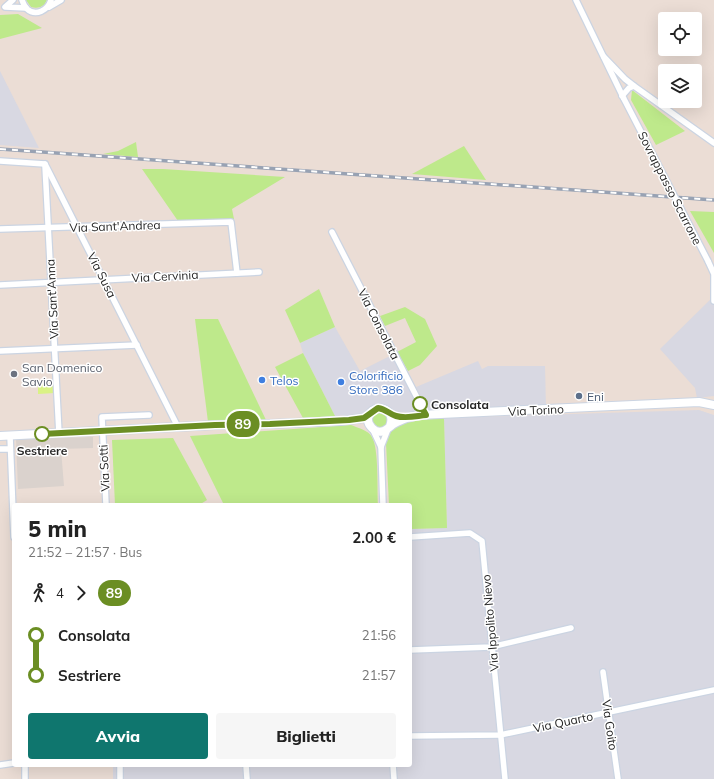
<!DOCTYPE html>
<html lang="it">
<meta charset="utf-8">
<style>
body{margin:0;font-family:Mulish,sans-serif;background:#f6f6f6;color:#222;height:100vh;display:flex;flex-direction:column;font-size:15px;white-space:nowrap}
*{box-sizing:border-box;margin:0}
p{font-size:13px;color:#767676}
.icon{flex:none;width:22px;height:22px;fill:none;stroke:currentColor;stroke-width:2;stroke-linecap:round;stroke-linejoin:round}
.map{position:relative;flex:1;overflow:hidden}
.drawer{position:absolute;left:12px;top:503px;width:400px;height:264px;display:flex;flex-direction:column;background:#fff;border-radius:4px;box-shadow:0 4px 16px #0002}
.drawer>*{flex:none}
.badge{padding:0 8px;border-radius:13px;font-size:14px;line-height:26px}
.buttons{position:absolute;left:658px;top:12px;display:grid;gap:8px}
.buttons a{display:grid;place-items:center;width:44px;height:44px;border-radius:4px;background:#fff;box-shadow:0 4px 16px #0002;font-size:20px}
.map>.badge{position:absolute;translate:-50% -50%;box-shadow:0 0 0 2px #fff}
.legs{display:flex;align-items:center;gap:6px;height:44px;padding:0 16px;font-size:13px}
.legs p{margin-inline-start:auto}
.headline{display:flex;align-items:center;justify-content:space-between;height:68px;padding:0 16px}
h1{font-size:22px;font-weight:800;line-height:30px}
.cta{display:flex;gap:8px;margin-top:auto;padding:8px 16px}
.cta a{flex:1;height:46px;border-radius:4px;background:#0f766e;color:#fff;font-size:16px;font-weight:800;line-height:46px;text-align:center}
.cta a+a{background:#f6f6f6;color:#222}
ul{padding:0 16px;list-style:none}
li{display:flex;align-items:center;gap:14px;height:40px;font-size:15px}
li i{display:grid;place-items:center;width:6px;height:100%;margin:0 5px;background:currentColor}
li i::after{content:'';width:10px;height:10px;margin:-5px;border:3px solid;border-radius:50%;background:#fff}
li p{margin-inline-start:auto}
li:first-child i{background:linear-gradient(#0000 50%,currentColor 0)}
li:last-child i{background:linear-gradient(currentColor 50%,#0000 0)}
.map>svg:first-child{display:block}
.industrial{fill:#d8d8e2}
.green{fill:#bee98b}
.pitch{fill:#daf285}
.plaza{fill:#dad2cd}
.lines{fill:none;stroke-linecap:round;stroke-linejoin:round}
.minor-casing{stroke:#cbd4e2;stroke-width:8}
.secondary-casing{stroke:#cbd4e2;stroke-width:10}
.minor{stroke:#fff;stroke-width:5.5}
.secondary{stroke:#fff;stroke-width:8}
.rail-casing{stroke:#98a2b3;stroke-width:3.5}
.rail{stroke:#fff;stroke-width:2;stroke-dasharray:6;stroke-linecap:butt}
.minor-bridge-casing{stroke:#cbd4e2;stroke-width:8;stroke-linecap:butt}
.minor-bridge{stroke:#fff;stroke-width:5.5}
.line-1-casing{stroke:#fff;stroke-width:9}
.line-1{stroke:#6b8e23;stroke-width:6}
.worship-dot{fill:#6b7280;stroke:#fff;stroke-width:1.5}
.shop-dot{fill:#3f7fe0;stroke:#fff;stroke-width:1.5}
.service-dot{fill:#5c6f8a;stroke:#fff;stroke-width:1.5}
.stop-1-dot{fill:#fff;stroke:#6b8e23;stroke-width:2}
.labels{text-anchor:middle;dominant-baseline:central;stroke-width:3;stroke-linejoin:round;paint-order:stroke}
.street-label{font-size:12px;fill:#262626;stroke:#fff}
.worship-label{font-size:12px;fill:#5b616d;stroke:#fff;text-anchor:start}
.shop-label{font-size:12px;fill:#366cbe;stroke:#fff;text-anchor:start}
.service-label{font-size:12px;fill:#4e5e75;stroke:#fff;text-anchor:start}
.stop-label{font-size:12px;font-weight:bold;fill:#262626;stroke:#fff;text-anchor:start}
</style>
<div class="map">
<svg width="714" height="779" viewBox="0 0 714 779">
<rect width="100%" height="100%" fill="#ebddd5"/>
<!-- industrial -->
<g class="industrial">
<path d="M0 71 39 148 0 145Z"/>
<path d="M714 296V396L697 398 695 388 660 349Z"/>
<path d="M335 327 360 371 392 355 423 412 395 413 386 407 376 406 369 408 363 414 335 416 303 353 300 343Z"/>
<path d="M478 361 482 369 488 366H545L546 407 429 412 416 387Z"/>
<path d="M699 410 714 415V779H113V765H410V529L447 528 444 418Z"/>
</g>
<!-- green -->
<g class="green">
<path d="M26 0H47C44 7 38 9 31 7Z"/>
<path d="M18 14 42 28 0 39V15Z"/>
<path d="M632 90 685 131 656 145 631 100Z"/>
<path d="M136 142 138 157 103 154 118 151Z"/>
<path d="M464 146 486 180 412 174Z"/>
<path d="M142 169H163L285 177 232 209 234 219 178 221Z"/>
<path d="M690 211 714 212V253Z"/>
<path d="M319 289 335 327 300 343 285 310Z"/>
<path d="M405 307 425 319 437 346 420 365 408 371 397 352 416 342 405 318 385 326 380 316Z"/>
<path d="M195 319H218L266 420 208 422Z"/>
<path d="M303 353 335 416 303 418 275 367Z"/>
<circle cx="380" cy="420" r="8"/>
<path d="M444 418 447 528 410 529V505H389L386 443C387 440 387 437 389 434 398 419 428 420 444 418Z"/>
<path d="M351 425C358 428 368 430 372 437 379 449 377 489 378 505H224L190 436Z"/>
<path d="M173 438 207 500 199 505H115L112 440Z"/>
</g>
<!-- pitch -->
<path class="pitch" d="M54 383 55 393 38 394V384Z"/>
<!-- plaza -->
<path class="plaza" d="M93 437V448L61 449 64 486 18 489 16 439Z"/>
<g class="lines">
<!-- minor casing -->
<g class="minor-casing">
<g id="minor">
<path d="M13 0 5 7 26 8"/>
<path d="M22 0C23 3 25 7 27 9 36 17 48 10 51 0"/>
<path d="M576 0 624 99"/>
<path d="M49 7 61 0"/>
<path d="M604 57 625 79 634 86 714 143"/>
<path d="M622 96 629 88 634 86"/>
<path d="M0 161 45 164"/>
<path d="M45 164 178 427"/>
<path d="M45 166 59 434"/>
<path d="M0 229 231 222 237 273"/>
<path d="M332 232 426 415"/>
<path d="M708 261 714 274V301"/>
<path d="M0 285 259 272"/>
<path d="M0 351 137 345"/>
<path d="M373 430 381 447"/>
<path d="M10 436 14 537"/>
<path d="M0 449H10"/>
<path d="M106 505 102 417 149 415"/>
<path d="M383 505 381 447 388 429"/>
<path d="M410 537 470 533 482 541 505 779"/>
<path d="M410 650 491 647 571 628"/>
<path d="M603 672 618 779"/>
<path d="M410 736 500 735 714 690"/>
<path d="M0 765 14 763"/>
<path d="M25 765V779"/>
<path d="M120 765V779"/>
<path d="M246 765 247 779"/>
<path d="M393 765 394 779"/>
</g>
</g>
<!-- secondary casing -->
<g class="secondary-casing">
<g id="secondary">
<path d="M390 426C398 406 368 402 368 420 368 423 370 426 372 428 379 435 385 431 391 426 394 423 400 421 404 419 409 417 414 416 419 415L699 402 714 405"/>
<path d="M0 436 215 425 270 424 341 421 364 418 369 415"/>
</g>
</g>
<!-- minor -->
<use href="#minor" class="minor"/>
<!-- secondary -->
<use href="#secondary" class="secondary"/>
<!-- rail casing -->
<g class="rail-casing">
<path id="rail" d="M0 149 714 200"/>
</g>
<!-- rail -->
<use href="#rail" class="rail"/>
<!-- minor-bridge casing -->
<g class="minor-bridge-casing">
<path id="minor-bridge" d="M624 99 708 261"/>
</g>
<!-- minor-bridge -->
<use href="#minor-bridge" class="minor-bridge"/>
</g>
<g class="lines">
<!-- line-1 casing -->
<g class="line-1-casing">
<path id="line-1" d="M42 434 215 425 270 424 349 420 364 418 378 408C386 409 389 414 396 416 406 419 416 416 426 415L420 404"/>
</g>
<!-- line-1 -->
<use href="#line-1" class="line-1"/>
</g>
<!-- markers -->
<circle class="worship-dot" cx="14" cy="374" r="4"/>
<g class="shop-dot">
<circle cx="262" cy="380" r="4"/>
<circle cx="341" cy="382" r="4"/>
</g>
<circle class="service-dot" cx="579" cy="396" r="4"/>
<g class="stop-1-dot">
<circle cx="420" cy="404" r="7"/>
<circle cx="42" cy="434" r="7"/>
</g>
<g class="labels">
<!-- street labels -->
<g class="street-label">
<text transform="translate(670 188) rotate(63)">Sovrappasso Scarrone</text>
<text transform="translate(115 226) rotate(-2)">Via Sant'Andrea</text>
<text transform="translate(102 275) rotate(63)">Via Susa</text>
<text transform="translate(165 276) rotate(-3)">Via Cervinia</text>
<text transform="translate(52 299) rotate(-93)">Via Sant'Anna</text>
<text transform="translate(379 324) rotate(63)">Via Consolata</text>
<text transform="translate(536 410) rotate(-3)">Via Torino</text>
<text transform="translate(104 468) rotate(-93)">Via Sotti</text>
<text transform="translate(490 623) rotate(-95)">Via Ippolito Nievo</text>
<text transform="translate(563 722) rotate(-12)">Via Quarto</text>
<text transform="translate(610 725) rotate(82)">Via Goito</text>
</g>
<!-- worship labels -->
<g class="worship-label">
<text x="22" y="367">San Domenico<tspan x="22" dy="14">Savio</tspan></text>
</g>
<!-- shop labels -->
<g class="shop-label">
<text x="349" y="375">Colorificio<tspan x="349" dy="14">Store 386</tspan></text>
<text x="270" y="380">Telos</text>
</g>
<!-- service labels -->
<g class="service-label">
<text x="587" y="396">Eni</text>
</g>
<!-- stop labels -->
<g class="stop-label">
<text x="431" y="404">Consolata</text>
<text x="42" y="450" text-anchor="middle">Sestriere</text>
</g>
</g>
</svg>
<div class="buttons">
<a><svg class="icon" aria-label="locate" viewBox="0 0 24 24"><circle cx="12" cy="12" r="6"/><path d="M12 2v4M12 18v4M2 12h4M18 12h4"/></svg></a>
<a><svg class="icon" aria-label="layers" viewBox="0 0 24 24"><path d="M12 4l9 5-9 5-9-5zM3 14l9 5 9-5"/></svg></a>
</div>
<b class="badge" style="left:243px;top:424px;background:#6b8e23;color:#fff">89</b>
<section class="drawer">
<div class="headline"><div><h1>5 min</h1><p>21:52 – 21:57 · Bus</p></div><b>2.00 €</b></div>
<div class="legs"><svg class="icon" aria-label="walk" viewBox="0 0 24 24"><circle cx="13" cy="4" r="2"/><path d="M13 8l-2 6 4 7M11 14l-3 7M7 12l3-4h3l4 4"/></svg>4<svg class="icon" aria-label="forward" viewBox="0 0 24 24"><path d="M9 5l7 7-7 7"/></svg><b class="badge" style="background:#6b8e23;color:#fff">89</b></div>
<ul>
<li><i style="color:#6b8e23"></i><b>Consolata</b><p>21:56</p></li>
<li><i style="color:#6b8e23"></i><b>Sestriere</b><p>21:57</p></li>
</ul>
<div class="cta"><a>Avvia</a><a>Biglietti</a></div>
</section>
</div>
